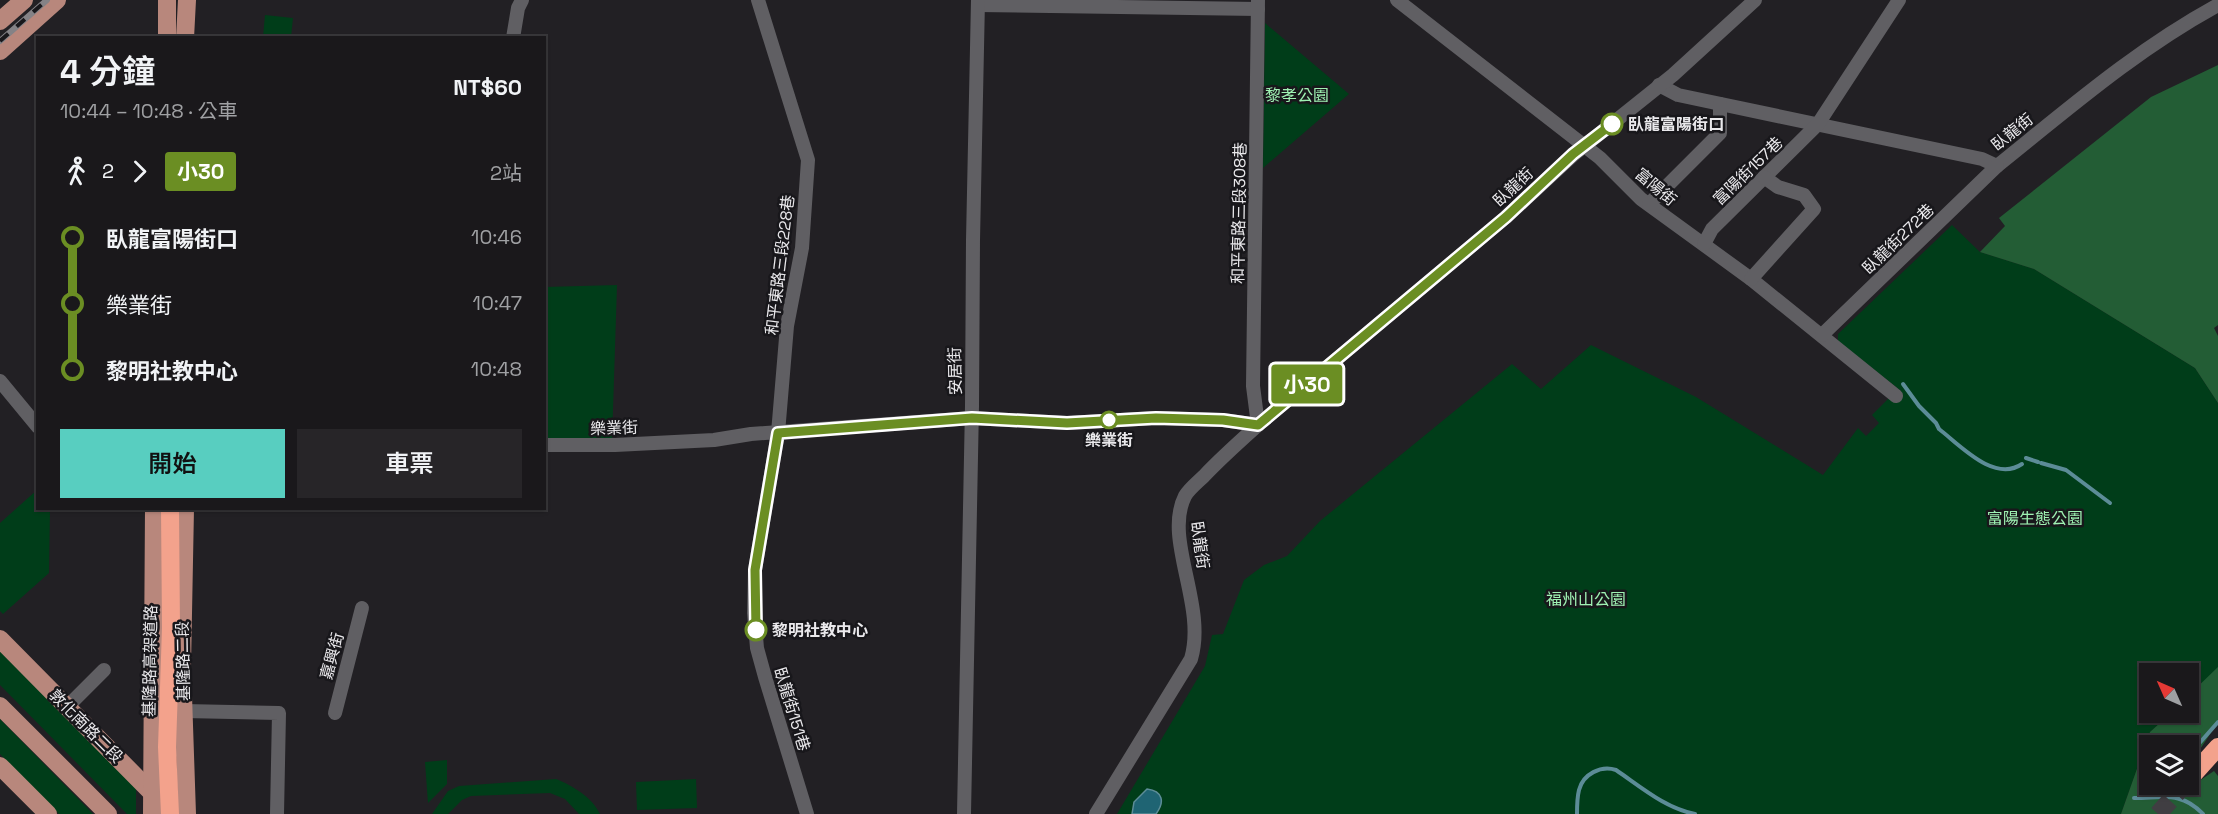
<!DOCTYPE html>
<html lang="zh-TW">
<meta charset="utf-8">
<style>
body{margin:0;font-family:"Space Grotesk","Noto Sans TC",sans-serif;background:#272528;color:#f1f3f6;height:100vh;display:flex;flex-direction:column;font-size:22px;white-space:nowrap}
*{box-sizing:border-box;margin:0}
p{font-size:20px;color:#9fa0a3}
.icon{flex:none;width:33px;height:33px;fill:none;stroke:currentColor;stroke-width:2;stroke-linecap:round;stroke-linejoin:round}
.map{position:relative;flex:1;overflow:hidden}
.drawer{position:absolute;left:36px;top:36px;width:510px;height:474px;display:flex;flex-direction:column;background:#1a181b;border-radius:0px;box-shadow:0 2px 4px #0004,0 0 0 2px #38373a}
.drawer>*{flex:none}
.badge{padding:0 12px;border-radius:4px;font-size:21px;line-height:39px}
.needle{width:39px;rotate:315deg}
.tools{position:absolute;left:2139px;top:663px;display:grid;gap:12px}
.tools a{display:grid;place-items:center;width:60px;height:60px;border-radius:0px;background:#1a181b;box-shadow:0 2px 4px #0004,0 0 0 2px #38373a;font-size:30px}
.map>.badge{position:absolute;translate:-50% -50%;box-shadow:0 0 0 3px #fff}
.legs{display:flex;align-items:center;gap:9px;height:66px;padding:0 24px;font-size:20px}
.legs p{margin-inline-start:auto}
.head{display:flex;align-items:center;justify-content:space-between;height:102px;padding:0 24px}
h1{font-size:33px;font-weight:600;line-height:45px}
.button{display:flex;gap:12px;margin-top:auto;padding:12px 24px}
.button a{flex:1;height:69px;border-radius:0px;background:#58cec0;color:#111;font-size:24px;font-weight:600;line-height:69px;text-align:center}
.button a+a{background:#272528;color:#f1f3f6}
ul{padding:0 24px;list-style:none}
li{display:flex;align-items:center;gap:21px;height:66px;font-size:22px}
li i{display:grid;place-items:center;width:9px;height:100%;margin:0 8px;background:currentColor}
li i::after{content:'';width:15px;height:15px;margin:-8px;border:4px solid;border-radius:50%;background:#1a181b}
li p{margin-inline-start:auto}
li:first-child i{background:linear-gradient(#0000 50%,currentColor 0)}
li:last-child i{background:linear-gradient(currentColor 50%,#0000 0)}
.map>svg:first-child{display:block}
.green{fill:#003d19}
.forest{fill:#235d35}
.water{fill:#1f6473;stroke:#5c8c97;stroke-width:1.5}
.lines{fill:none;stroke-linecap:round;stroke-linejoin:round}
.stream{stroke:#5c8c97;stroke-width:4}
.highway-tunnel{stroke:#403e42;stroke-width:18;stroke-dasharray:18 9;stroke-linecap:butt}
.minor{stroke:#605f63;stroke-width:14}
.major{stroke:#b8877c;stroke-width:18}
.highway{stroke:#f3a28c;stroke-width:18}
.rail-casing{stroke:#848286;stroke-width:6}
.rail{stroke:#18171b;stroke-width:4;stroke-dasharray:11;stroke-linecap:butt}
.line-1-casing{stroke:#fff;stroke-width:14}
.line-1{stroke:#6b8e23;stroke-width:9}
.stop-1-dot{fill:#fff;stroke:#6b8e23;stroke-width:3}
.labels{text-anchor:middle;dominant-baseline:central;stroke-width:5;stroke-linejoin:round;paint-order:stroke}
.park-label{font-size:16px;fill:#9ff2b3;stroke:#18171b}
.stop-label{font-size:16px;font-weight:bold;fill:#eae9ec;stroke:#18171b;text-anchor:start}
.street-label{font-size:16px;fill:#eae9ec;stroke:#18171b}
</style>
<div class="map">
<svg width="2218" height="814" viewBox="0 0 2218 814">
<rect width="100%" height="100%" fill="#222024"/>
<!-- green -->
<g class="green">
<path d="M265 15 293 18 291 37H263Z"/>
<path d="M1265 23 1349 94 1263 168Z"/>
<path d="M1952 225 1980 252 2034 269 2195 368 2218 403V694L2202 682 2189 695 2188 674H2150V712L2171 713 2150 732 2121 814H1117L1205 666 1212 635 1223 634 1244 580 1264 565 1287 556 1320 521 1512 364 1541 389 1591 345 1696 397 1823 475 1858 428 1866 436 1879 423 1872 415 1891 396 1894 398 1901 391 1838 341V334Z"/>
<path d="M617 285 612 441 545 442 544 287Z"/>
<path d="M37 490 38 508 50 509 49 573 3 614 0 611V523Z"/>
<path d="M0 650 136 788V814H127L0 685Z"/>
<path d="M0 719 93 814H59L53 808 0 754Z"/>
<path d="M447 760V784L428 803 425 762Z"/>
<path d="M556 779C573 786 592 797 600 814H579L565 799 550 793 471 796 462 800 448 814H432L448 791 459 786Z"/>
<path d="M696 779 697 808 637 810 636 782Z"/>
</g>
<!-- forest -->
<g class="forest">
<path d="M2218 65V325L2214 328 2218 336V403L2195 368 2034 269 1980 252 2005 226 1999 218 2151 97Z"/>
<path d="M2218 667V722L2189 766 2188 746H2150V784H2188L2189 775 2199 781 2214 771 2218 776V814H2121L2150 732 2171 713 2188 712 2189 695Z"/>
</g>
<!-- water -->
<path class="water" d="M1147 789C1163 791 1165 802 1156 814H1132L1134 802Z"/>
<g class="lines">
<!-- stream -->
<g class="stream">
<path d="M1903 384 1919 406 1936 423 1939 429C1960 445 1994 483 2022 464"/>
<path d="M2026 458 2038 462"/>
<path d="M2041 463 2066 470 2110 503"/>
<path d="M2189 755 2218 722"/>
<path d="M2134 798C2164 798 2181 791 2203 814"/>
<path d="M1577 814C1577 806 1577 798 1579 790 1583 774 1601 765 1616 770 1641 787 1665 808 1695 814"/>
</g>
<!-- highway-tunnel -->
<path class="highway-tunnel" d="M2158 814 2185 784"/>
<!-- minor -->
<g class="minor">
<path d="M758 0 808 160 802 248 787 326 778 433 755 570 754 613 757 648 765 677 807 814"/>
<path d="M1397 0 1600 158 1641 199 1751 279 1896 396"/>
<path d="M978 5 1258 9"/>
<path d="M513 38 518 8 522 0"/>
<path d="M1659 85 1678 95 1982 159 1997 166C2068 109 2137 49 2218 5"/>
<path d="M1649 204 1720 133V104"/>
<path d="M1704 244 1712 229 1818 124 1899 0"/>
<path d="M1751 279 1814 209 1804 195 1778 187 1764 177"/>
<path d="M1822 335 1997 166"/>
<path d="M0 381 38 427"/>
<path d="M1258 425 1253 386 1258 0"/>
<path d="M544 445H615L714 440 751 434 972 418 1067 423 1156 418 1223 420 1258 425"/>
<path d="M67 707 104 670"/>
<path d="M184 711 279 713 277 814"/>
<path d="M335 713 362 608"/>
<path d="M964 814 972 406 973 240 978 0"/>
<path d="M1096 814 1191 659C1207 605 1163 539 1185 496 1189 489 1198 482 1204 476 1221 458 1239 442 1258 425L1506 217 1573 155 1673 75 1755 0"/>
</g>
<!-- major -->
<g class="major">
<path d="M0 21 24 0"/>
<path d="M167 38V0"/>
<path d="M185 38 187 0"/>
<path d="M0 51 57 0"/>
<path d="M185 508 182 666 187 814"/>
<path d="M0 639 157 798"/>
<path d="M0 706 108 814"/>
<path d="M0 766 48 814"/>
<path d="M152 814 154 508"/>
</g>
<!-- highway -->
<g class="highway">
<path d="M170 508 171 628 167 747 170 814"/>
<path d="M2191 777 2218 747"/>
</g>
<!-- rail casing -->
<g class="rail-casing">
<path id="rail" d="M0 41 47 0"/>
</g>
<!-- rail -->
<use href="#rail" class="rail"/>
</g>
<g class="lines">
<!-- line-1 casing -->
<g class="line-1-casing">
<path id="line-1" d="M756 630 755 570 778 433 972 418 1067 423 1156 418 1223 420 1258 425 1506 217 1573 154 1612 124"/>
</g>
<!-- line-1 -->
<use href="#line-1" class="line-1"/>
</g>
<!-- markers -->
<g class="stop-1-dot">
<circle cx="1612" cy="124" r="10"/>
<circle cx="1109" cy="420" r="8"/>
<circle cx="756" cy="630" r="10"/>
</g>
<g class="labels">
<!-- park labels -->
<g class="park-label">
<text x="1297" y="95">黎孝公園</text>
<text x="2035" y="518">富陽生態公園</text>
<text x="1586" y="599">福州山公園</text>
</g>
<!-- stop labels -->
<g class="stop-label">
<text x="1628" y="124">臥龍富陽街口</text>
<text x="1109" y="440" text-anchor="middle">樂業街</text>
<text x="772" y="630">黎明社教中心</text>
</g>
<!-- street labels -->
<g class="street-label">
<text transform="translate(2012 132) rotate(-39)">臥龍街</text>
<text transform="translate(1748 171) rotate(-44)">富陽街157巷</text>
<text transform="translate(1513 187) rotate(-43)">臥龍街</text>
<text transform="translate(1656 187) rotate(40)">富陽街</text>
<text transform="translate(1239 213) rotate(-89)">和平東路三段308巷</text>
<text transform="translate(1898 239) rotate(-44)">臥龍街272巷</text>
<text transform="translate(780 265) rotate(-83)">和平東路三段228巷</text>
<text transform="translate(955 371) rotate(-91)">安居街</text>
<text transform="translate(614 428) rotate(-2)">樂業街</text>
<text transform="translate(1200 545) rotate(82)">臥龍街</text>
<text transform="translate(332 656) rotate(-75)">嘉興街</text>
<text transform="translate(150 661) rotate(-89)">基隆路高架道路</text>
<text transform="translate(183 661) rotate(-91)">基隆路二段</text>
<text transform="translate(792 709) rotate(73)">臥龍街151巷</text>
<text transform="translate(86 726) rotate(45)">敦化南路二段</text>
</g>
</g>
</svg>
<div class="tools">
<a><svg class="needle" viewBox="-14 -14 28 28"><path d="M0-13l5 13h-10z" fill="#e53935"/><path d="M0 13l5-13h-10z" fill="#9fa0a3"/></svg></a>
<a><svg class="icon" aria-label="layers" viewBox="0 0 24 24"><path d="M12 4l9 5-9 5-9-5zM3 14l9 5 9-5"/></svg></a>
</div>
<b class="badge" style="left:1307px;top:384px;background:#6b8e23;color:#fff">小30</b>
<section class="drawer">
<div class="head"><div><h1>4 分鐘</h1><p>10:44 – 10:48 · 公車</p></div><b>NT$60</b></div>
<div class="legs"><svg class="icon" aria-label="walk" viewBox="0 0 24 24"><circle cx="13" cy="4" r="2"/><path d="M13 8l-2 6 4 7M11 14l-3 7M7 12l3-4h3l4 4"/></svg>2<svg class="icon" aria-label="forward" viewBox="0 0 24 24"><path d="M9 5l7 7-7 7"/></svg><b class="badge" style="background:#6b8e23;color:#fff">小30</b><p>2站</p></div>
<ul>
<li><i style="color:#6b8e23"></i><b>臥龍富陽街口</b><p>10:46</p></li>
<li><i style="color:#6b8e23"></i><span>樂業街</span><p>10:47</p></li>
<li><i style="color:#6b8e23"></i><b>黎明社教中心</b><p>10:48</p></li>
</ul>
<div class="button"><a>開始</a><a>車票</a></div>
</section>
</div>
